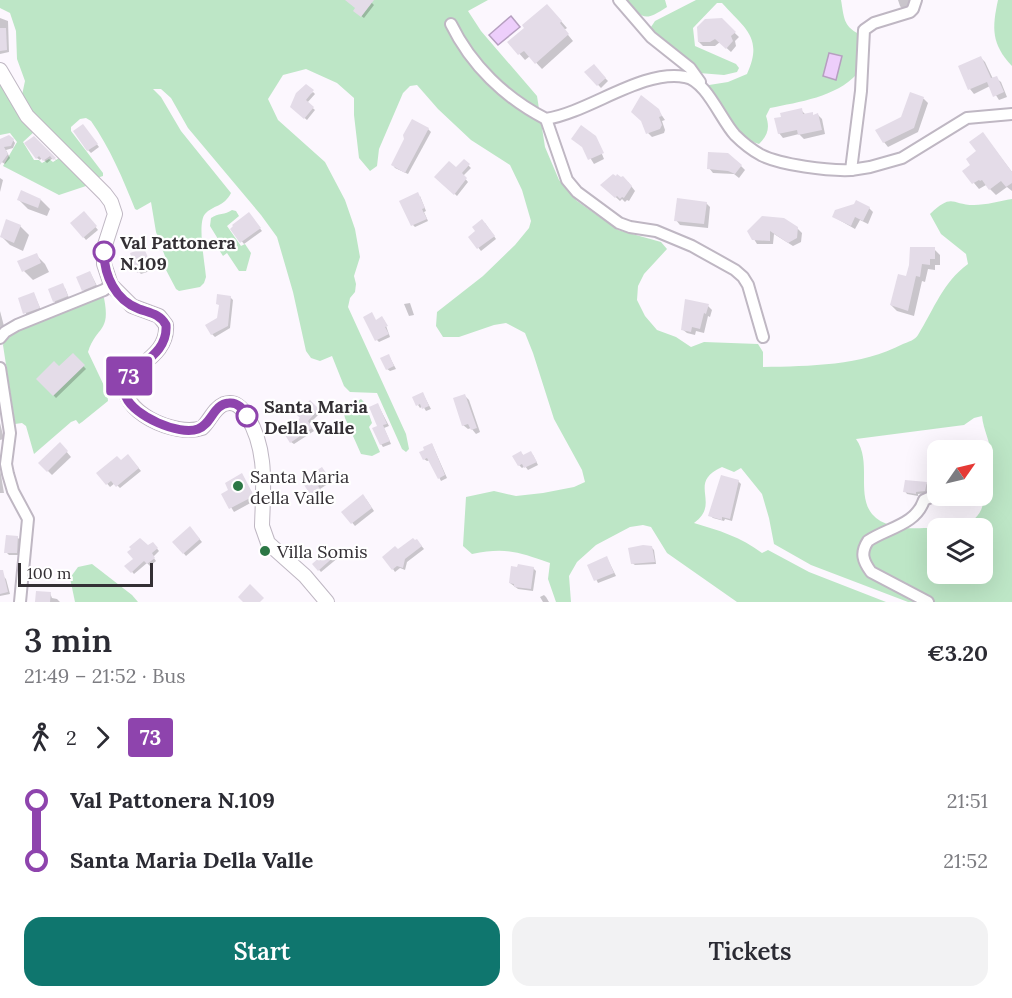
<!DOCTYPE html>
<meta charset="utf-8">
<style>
body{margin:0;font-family:Lora,serif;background:#f2f2f3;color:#2b2b33;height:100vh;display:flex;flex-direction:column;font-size:22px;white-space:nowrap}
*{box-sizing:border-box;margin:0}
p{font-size:20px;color:#7c7c81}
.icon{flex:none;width:33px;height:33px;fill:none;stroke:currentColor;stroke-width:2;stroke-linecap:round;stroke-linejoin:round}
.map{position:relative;height:602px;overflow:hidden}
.sheet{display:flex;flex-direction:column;background:#fff;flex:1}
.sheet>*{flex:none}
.badge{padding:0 12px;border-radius:4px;font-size:21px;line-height:39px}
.needle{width:39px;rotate:56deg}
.controls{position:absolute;left:927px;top:440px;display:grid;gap:12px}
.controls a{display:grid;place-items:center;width:66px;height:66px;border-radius:12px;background:#fff;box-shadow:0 6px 24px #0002;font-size:30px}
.scale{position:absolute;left:18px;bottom:15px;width:135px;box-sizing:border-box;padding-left:6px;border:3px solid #343035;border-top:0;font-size:16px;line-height:21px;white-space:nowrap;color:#343035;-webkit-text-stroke:4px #fff;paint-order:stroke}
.map>.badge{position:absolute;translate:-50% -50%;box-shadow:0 0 0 3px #fff}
.legs{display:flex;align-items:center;gap:9px;height:66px;padding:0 24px;font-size:20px}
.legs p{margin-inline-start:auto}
.overview{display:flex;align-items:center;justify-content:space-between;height:102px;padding:0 24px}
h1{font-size:33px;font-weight:600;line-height:45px}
.cta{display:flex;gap:12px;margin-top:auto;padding:12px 24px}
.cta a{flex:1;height:69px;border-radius:18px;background:#0f766e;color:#fff;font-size:24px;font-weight:600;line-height:69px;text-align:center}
.cta a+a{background:#f2f2f3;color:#2b2b33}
ul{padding:0 24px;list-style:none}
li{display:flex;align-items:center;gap:21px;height:60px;font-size:22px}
li i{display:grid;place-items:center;width:9px;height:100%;margin:0 8px;background:currentColor}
li i::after{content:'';width:15px;height:15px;margin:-8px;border:4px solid;border-radius:50%;background:#fff}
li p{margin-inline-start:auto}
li:first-child i{background:linear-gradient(#0000 50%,currentColor 0)}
li:last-child i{background:linear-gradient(currentColor 50%,#0000 0)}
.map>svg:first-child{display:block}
.green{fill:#bde6c6;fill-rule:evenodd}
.water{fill:#edcefb;stroke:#b69fc0;stroke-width:1.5}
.shadow{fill:#0003}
.building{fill:#e4dce8}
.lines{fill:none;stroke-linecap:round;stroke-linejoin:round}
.minor-casing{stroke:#bfb7c3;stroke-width:14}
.tertiary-casing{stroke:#bfb7c3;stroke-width:16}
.minor{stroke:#fff;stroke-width:10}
.tertiary{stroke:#fff;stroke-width:14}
.line-1-casing{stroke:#fff;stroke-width:14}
.line-1{stroke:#8e44ad;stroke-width:9}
.stop-1-dot{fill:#fff;stroke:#8e44ad;stroke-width:3}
.poi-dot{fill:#2c7745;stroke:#fff;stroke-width:2}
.labels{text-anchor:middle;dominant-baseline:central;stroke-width:4.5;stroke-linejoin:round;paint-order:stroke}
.stop-label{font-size:18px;font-weight:bold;fill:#343035;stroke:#fff;text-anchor:start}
.poi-label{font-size:18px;fill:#343035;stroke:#fff;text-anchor:start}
</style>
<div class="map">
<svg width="1012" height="602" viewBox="0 0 1012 602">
<rect width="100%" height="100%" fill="#fcf7fe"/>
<!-- green -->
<g class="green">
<path d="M0 0H488L468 11 481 31 537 96 545 147 559 180 577 201 618 230 661 242 667 249 644 274 638 286 637 300 645 316 657 330 676 337 691 347 704 342 758 344 763 352V367C810 366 861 366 903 344 908 342 915 340 918 335 934 309 943 282 968 264L966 254 941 234 930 214C953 192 951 205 974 205 986 205 1000 201 1012 199V602H908L811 565 774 544 769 518 762 494 741 468 734 472 722 467C686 483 722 503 694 523 718 530 741 537 762 553L768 550 809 572 886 602H737L667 553 651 527 643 525 630 527 596 545 577 562 569 576 571 602H556L548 579 550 563C518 552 506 547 472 554L463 546 466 497 494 491 516 496 543 493 574 487 585 482 582 470 554 419 533 353 525 333 506 323 494 325 459 337H443L436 326 437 312 483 276 515 245 529 228 531 221 522 190 510 165 471 140 438 109 417 85 410 86 403 93 379 149 377 166 370 171 359 158 354 115V98L337 83 306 69 283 75 268 99 278 120 325 162 345 200 355 229 360 257 354 276 356 284 355 292 350 298 348 307 406 434 409 449 406 452 402 449 377 393 350 392 344 386 332 356 320 361 311 358 306 351 293 292 277 237 261 215 188 128 171 98 161 89H153L161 97 181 131 231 193C224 207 213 205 205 214 197 223 205 264 206 277L204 283 200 287 179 291 176 289 165 268 166 259 156 232 151 202 137 210 135 209C123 179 110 148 91 121L86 118 80 119 71 127V131L103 173V176L97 178 30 111 22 95 25 81 17 59 16 31 10 13 0 8ZM982 416C983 429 991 443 991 456 991 466 987 478 986 488 984 495 984 504 981 510 971 531 943 528 924 528 907 529 884 528 872 514 856 494 872 461 856 439L964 425 974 418ZM938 528H982V573H938Z"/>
<path d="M626 0H665L667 7C644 22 643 19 626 0Z"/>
<path d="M696 0H841C844 17 843 26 859 34L857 74C836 97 799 102 770 108L766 116C770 128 768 135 759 144 735 137 722 108 709 89V85L728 82 747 74C764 37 744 28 722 3H717L693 28 695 46 736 64 739 68 737 72 724 75 699 73 694 64 654 32 651 27 655 21Z"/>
<path d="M998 0H1012V66C991 44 992 28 998 0Z"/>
<path d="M0 75 35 131 23 142 34 160H39L42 163 49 159 53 162 62 156 88 184 86 186 59 195 3 166 17 142 10 133 0 135Z"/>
<path d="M232 210 236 211 239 216 227 226 241 246 245 244 251 253 246 271H239L227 253 223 256 214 242 218 239 210 226 211 218C218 213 225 215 232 210Z"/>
<path d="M102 296 104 298C111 333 97 325 88 352L107 392 108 401 82 422 79 424 76 420 71 422 34 454 26 426 22 423 15 424 3 345 6 338 13 332Z"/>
<path d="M361 399 365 403 372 423 369 427 380 452 372 456 361 454 345 418 344 414 351 405Z"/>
<path d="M92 564 132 595 138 602H75L70 578 78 567Z"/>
</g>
<!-- water -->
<g class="water">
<path d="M511 16 520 27 498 45 489 35Z"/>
<path d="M829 53 842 56 836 80 823 76Z"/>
</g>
<!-- shadow -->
<g class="shadow">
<path d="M350 0H369L374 5 364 18 357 13V8Z"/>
<path d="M898 0H911L912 5 904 11 900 6Z"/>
<path d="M553 12 567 28 564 30 573 41 542 69 530 56 525 60 509 42Z"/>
<path d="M0 18 8 21 9 52 0 54Z"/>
<path d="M721 20 739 37 735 41 736 46 731 52 720 42 715 46H703L699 42Z"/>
<path d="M981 58 985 62 993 79 996 78 1001 82 1007 97 999 100 990 86 974 94 970 89 960 67Z"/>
<path d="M593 66 608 81 601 88 586 72Z"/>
<path d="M313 92 315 94 307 103 315 110 307 120 292 107Z"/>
<path d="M911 94 924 99 928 103 918 132 888 147 884 142 902 118Z"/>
<path d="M658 110 665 120 662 121 665 130 664 133 652 137 648 133Z"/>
<path d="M801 110 806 115H818L822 119 825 134 804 139 799 134 783 138 779 133Z"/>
<path d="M85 128 99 147 91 153 88 150Z"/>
<path d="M428 129 431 132 408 174 395 168 393 165Z"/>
<path d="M983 134 1012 172V191L1007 187 996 195 986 185 979 189 964 171 972 165Z"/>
<path d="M595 137 604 159 594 164 584 148 573 139Z"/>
<path d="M34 138 57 161 53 158 47 163 42 158 40 160 37 158Z"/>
<path d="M13 140 15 143 13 148 6 150 10 158 5 164 0 161V141Z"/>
<path d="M464 161 471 168 463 176 468 182 457 196 437 177 456 169Z"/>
<path d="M741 166 745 170 739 178 734 174 713 173 709 168Z"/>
<path d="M0 178 3 180 0 192Z"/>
<path d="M628 182 635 191 629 201 627 200 625 202 622 199 620 201 607 189Z"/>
<path d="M420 196 426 211 424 212 428 221 415 227 413 225Z"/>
<path d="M19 200H41L50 209 47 216 28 209Z"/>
<path d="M706 203 710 207 708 228 680 225 676 220Z"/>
<path d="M869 208 873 212 868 224 860 220 855 229 834 217Z"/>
<path d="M84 213 98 230 86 240 72 223Z"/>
<path d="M251 217 262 231 244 244 232 229Z"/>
<path d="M485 223 496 239 481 251 470 237Z"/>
<path d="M20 226 29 235 23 251 10 245 1 236Z"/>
<path d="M797 228 802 233 801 242 793 246 774 234 773 244H757L749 231Z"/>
<path d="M934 249 940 255V265H935V270L928 269 925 282 922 281 914 316 897 311 891 305 907 278Z"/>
<path d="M144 250 153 270 141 274 139 272Z"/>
<path d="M36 255 45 264 49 272 33 280 24 271Z"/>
<path d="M90 272 98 288 86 293 83 290Z"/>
<path d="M65 288 69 298 57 304 54 301Z"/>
<path d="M34 294 41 310 27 316 20 299Z"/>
<path d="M230 297 233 300 230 328 215 337 212 334 218 319 220 306Z"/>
<path d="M410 303 414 315 409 316 404 304Z"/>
<path d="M708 306 712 310 710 317 708 316 704 333 696 331 695 335 687 333 682 329Z"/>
<path d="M0 311 4 326 0 327Z"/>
<path d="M384 320 390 337 379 342 377 340 376 321Z"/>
<path d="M73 355 86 369 56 398 38 379 59 368Z"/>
<path d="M389 356 396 369 390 371 387 369Z"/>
<path d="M423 394 431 409 426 411 423 406 420 408 418 405Z"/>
<path d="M465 396 469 400 480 432 476 434 471 428 468 429 463 425Z"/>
<path d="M310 402 320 413 309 424 314 431 294 444 291 442Z"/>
<path d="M378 405 389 426 384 428 391 444 383 447 381 444Z"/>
<path d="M0 423 4 439 0 440Z"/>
<path d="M60 444 71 457 52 475 40 463Z"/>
<path d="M432 444 447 478 441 481 430 460 427 461 424 459Z"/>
<path d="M521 453 524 456 533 455 538 465 528 470 525 466 522 468 519 465Z"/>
<path d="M131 459 141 471 120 488 115 483 110 487 98 473Z"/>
<path d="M0 469 4 493H0Z"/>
<path d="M324 471 331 482 320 489 322 493 315 497 312 495Z"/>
<path d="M242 475 256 500 234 512 223 494 231 490Z"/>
<path d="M738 481 741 484 732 521 725 519 724 521 713 518 710 515Z"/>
<path d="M926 483 929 486 928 493 918 494V496L907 494 905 491Z"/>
<path d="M366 499 374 511 355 526 343 512Z"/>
<path d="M190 528 202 542 186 556 174 542Z"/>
<path d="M17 537 20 540 19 555H9L6 552Z"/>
<path d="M419 543 424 549 407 562 405 570 400 568 395 572 393 569 398 551Z"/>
<path d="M153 544 159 551 153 557 156 561 150 566 147 563 134 574 127 566Z"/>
<path d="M652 548 654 550 656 564 635 565 632 563Z"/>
<path d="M331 549 339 557 321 572 314 564Z"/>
<path d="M607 558 616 576 598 583 589 565Z"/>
<path d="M533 568 536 571 533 591 518 589 510 583Z"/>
<path d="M4 577 6 579 10 594 0 596V578Z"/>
<path d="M37 592 50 593 52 598 57 599 60 602H36Z"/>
<path d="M544 595 546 597 549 602H543L540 597Z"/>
</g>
<!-- building -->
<g class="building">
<path d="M345 0H374L361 17 353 11 355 8Z"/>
<path d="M547 4 562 21 560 23 569 34 535 64 524 51 518 55 507 42 524 28 522 25Z"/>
<path d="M722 18 736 32 731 36 733 41 726 49 715 39 710 42H698L697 27 705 19Z"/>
<path d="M0 28H6L7 50 0 51Z"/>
<path d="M981 56 991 78 997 76 1004 92 993 97 987 82 968 90 958 66Z"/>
<path d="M594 64 606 78 597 86 584 72Z"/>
<path d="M306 84 314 90 306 100 314 107 304 119 290 107 296 93Z"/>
<path d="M910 92 924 97 914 128 883 143 875 130 901 117Z"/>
<path d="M641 95 659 109 662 116 659 117 662 125 660 129 646 134 641 121 631 112Z"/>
<path d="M802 108 803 114 813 112V115L818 113 822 130 798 135 797 130 778 134 774 118 781 117 780 113Z"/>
<path d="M412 119 429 128 405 173 391 165 404 139 403 135Z"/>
<path d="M83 124 98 144 87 151 73 131Z"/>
<path d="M581 125 596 136 604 153 588 160 582 147 571 139Z"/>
<path d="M983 132 1012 172V183L1006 187 1001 181 989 190 982 180 980 181 979 180 972 184 962 171 970 165 966 159 976 151 969 142Z"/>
<path d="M9 135 14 139 11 146 4 147 8 154 0 165V139Z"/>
<path d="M34 136 56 158 53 160 50 156 43 161 39 156 36 159 24 143Z"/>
<path d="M708 152 728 153 742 165 735 174 728 171 707 169Z"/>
<path d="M464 159 470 164 462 173 467 178 454 195 434 177 449 161 456 167Z"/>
<path d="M613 174 616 176 617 174 621 177 623 176 632 186 624 198 622 197 620 199 617 196 615 198 600 185Z"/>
<path d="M21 190 41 199 38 208 17 200Z"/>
<path d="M418 192 425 208 422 209 427 219 411 226 399 201Z"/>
<path d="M677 198 707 202 704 224 674 221Z"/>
<path d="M856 200 870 207 863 221 855 217 851 226 832 217 835 210 854 204Z"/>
<path d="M84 211 97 226 83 238 70 223Z"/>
<path d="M249 212 261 228 240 243 230 229 233 226 232 225Z"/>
<path d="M762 216 784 218 798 227 797 238 788 243 770 231V241L752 240 747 231Z"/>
<path d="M6 219 21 225 14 243 0 237Z"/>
<path d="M482 219 495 236 477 249 468 237 475 231 472 227Z"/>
<path d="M910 247H935V259H930V265L922 264 920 277 916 276 908 311 890 305 898 274 906 276 909 265Z"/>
<path d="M144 248 152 267 137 273 130 253Z"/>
<path d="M37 253 41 263 22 272 17 261Z"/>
<path d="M90 271 96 285 82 291 76 277Z"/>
<path d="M63 283 68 296 53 302 48 289Z"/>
<path d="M34 292 40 308 23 314 18 298Z"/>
<path d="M217 294 231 296 228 326 211 335 205 325 217 318 219 305 216 304Z"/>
<path d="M685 299 709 304 706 314 704 313 700 329 692 327 691 332 681 330Z"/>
<path d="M372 312 376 320 382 316 388 326 385 327 389 334 375 341 363 317Z"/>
<path d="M73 353 85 365 53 396 36 379 54 361 59 366Z"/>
<path d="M389 354 394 366 386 370 380 358Z"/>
<path d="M423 392 429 406 422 409 420 404 416 406 412 397Z"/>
<path d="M465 394 477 428 471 430 468 424 462 426 453 398Z"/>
<path d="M310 400 319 409 308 421 312 428 290 443 282 430 300 418 296 414Z"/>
<path d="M378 403 387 424 383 425 390 441 380 445 372 428 377 426 369 407Z"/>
<path d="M60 442 68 451 47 472 38 463Z"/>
<path d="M944 442 967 446 966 450H943Z"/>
<path d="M432 443 445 475 438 479 427 458 423 460 419 452 424 450 423 447Z"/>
<path d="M521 451 523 455 531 451 537 462 524 468 522 464 518 466 512 456Z"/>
<path d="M128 454 139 468 116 487 111 481 106 485 96 473 117 456 121 460Z"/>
<path d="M322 467 330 479 318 486 321 490 311 496 301 480Z"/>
<path d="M242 473 254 496 229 509 221 494 228 490 225 483Z"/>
<path d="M721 475 739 480 730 519 722 517V520L708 516Z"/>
<path d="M905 480 927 482 925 491 916 492V494L903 492Z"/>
<path d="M363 494 372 508 351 524 341 512Z"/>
<path d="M190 526 200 539 183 554 172 542Z"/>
<path d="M6 535 18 536 17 553H4Z"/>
<path d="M140 538 148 545 153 542 158 548 152 553 155 558 147 564 144 561 131 573 124 566 133 559 127 552 131 549 129 547Z"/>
<path d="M413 538 415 540 417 539 422 546 405 559 403 568 397 566 392 570 382 557 395 546 398 549Z"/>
<path d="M643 545 652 546 655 562 631 564 628 548Z"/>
<path d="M331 547 337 554 318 571 312 564Z"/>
<path d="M607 556 614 573 594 581 587 565Z"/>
<path d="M518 564 534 567 531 589 514 587V584L509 583 511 566 517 567Z"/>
<path d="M0 570H3L8 592 0 594Z"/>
<path d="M250 584 264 598 260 602H243L238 597Z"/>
<path d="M36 591 51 592 50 602H35Z"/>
</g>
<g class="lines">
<!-- minor casing -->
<g class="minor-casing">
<g id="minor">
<path d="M619 0 651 37 690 68 700 82"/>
<path d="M451 24C471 65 505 98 546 119 590 112 642 69 685 77 706 80 721 120 735 135 742 142 752 150 761 155 781 165 828 171 851 170L861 91 864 30 874 23 910 12 913 9 916 0"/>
<path d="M546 119 567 180 577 192 619 223 630 227 656 231 692 246 735 270 743 277 748 285 763 337"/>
<path d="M851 170 870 167 902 158 967 118 1012 114"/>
<path d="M0 338 5 332 17 325 104 290 111 285"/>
<path d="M0 368 10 433 6 464 8 474 13 491 28 519 20 602"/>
<path d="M928 602 871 572C863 561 860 553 868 541 887 528 916 525 924 500L933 496 938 489"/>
</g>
</g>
<!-- tertiary casing -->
<g class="tertiary-casing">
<path id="tertiary" d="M0 70 27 116 105 194 111 202 115 214 104 248V264L111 285 132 306 159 316 166 325C168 352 142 362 126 379 116 412 176 437 202 428 210 421 213 409 224 404 235 400 242 408 247 416 268 450 263 488 262 526L268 543 305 576 327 602"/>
</g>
<!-- minor -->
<use href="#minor" class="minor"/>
<!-- tertiary -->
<use href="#tertiary" class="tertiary"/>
</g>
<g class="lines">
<!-- line-1 casing -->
<g class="line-1-casing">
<path id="line-1" d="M104 252C104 275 115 300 139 309 150 313 160 314 166 325 168 352 142 362 126 379 125 385 124 391 126 397 134 416 179 436 198 429 212 424 213 404 229 403 238 402 243 409 247 416"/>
</g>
<!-- line-1 -->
<use href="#line-1" class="line-1"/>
</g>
<!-- markers -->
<g class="stop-1-dot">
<circle cx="104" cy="252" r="10"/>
<circle cx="247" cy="416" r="10"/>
</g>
<g class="poi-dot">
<circle cx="238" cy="486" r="6"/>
<circle cx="265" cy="551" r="6"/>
</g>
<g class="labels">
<!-- stop labels -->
<g class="stop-label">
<text x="120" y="242">Val Pattonera<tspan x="120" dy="21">N.109</tspan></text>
<text x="264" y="406">Santa Maria<tspan x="264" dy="21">Della Valle</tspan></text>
</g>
<!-- poi labels -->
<g class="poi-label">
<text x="250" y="476">Santa Maria<tspan x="250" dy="21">della Valle</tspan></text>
<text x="277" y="551">Villa Somis</text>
</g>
</g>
</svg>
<div class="controls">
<a><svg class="needle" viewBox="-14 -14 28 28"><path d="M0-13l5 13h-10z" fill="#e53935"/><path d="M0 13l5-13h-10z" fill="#7c7c81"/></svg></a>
<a><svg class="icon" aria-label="layers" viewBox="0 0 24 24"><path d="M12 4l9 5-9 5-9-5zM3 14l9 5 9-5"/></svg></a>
</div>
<div class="scale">100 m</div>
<b class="badge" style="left:129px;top:376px;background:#8e44ad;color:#fff">73</b>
</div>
<section class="sheet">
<div class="overview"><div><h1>3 min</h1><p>21:49 – 21:52 · Bus</p></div><b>€3.20</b></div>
<div class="legs"><svg class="icon" aria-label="walk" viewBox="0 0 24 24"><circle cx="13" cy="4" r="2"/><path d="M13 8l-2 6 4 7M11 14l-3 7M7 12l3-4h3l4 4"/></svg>2<svg class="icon" aria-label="forward" viewBox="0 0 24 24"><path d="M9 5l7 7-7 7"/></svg><b class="badge" style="background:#8e44ad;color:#fff">73</b></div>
<ul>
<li><i style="color:#8e44ad"></i><b>Val Pattonera N.109</b><p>21:51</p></li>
<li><i style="color:#8e44ad"></i><b>Santa Maria Della Valle</b><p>21:52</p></li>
</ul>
<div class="cta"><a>Start</a><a>Tickets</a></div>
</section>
